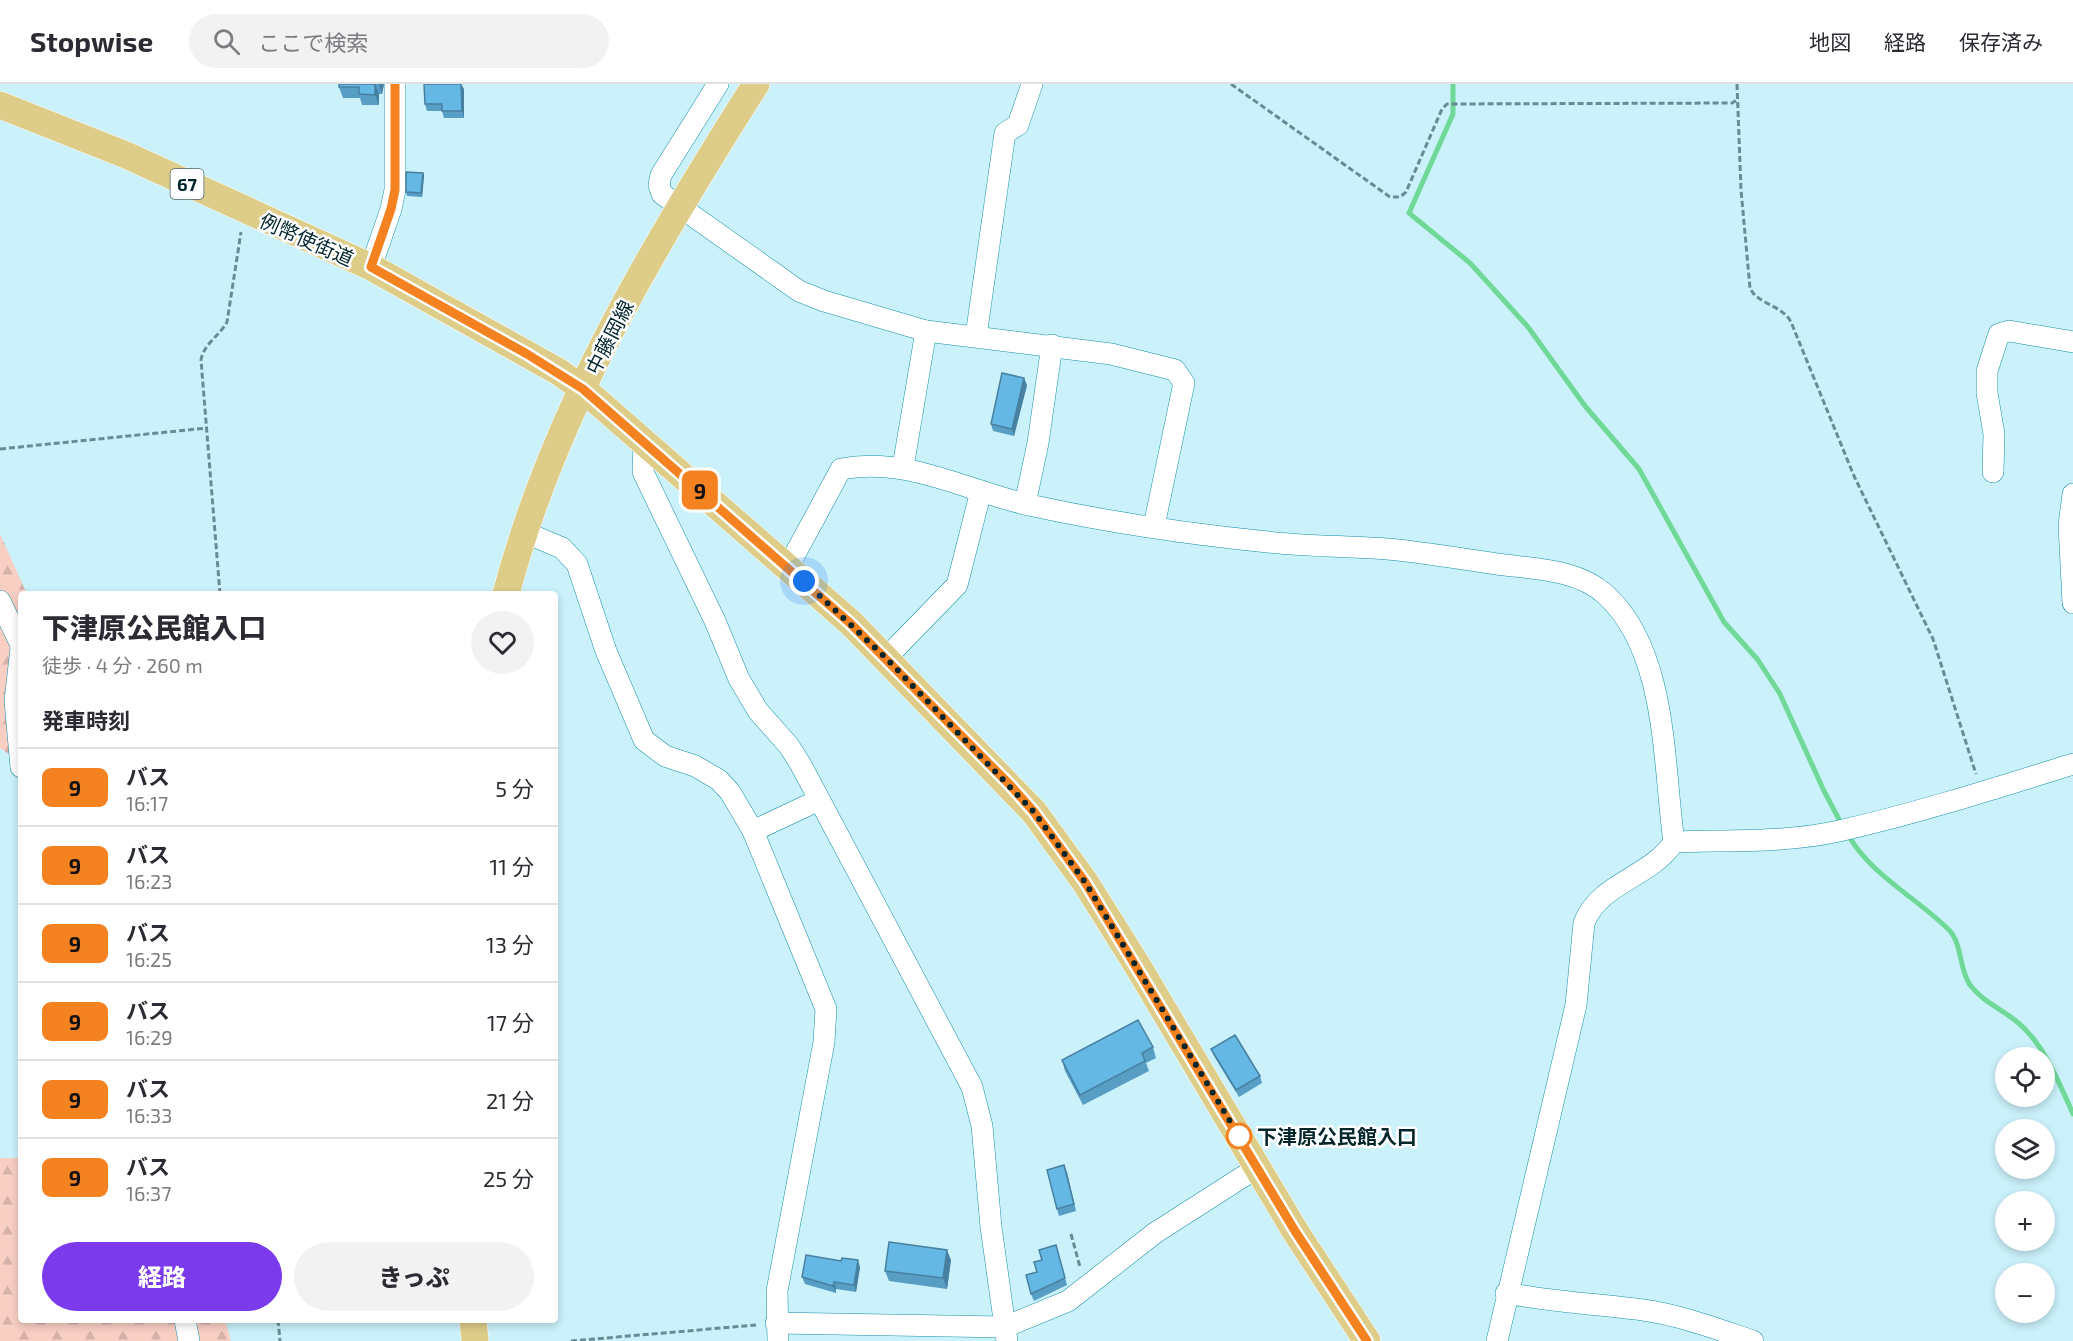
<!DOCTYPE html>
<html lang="ja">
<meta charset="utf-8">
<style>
body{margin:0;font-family:"Exo 2","Noto Sans JP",sans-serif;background:#f2f2f3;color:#2b2b33;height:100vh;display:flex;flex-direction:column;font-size:22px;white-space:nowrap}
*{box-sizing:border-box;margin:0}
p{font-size:20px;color:#7c7c81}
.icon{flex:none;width:33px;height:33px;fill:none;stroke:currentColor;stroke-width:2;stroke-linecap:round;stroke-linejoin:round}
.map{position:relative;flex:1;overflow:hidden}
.side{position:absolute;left:18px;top:507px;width:540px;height:732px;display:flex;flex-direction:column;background:#fff;border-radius:6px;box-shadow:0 3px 9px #0003}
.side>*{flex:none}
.badge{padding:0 12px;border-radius:9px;font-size:21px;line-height:39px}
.buttons{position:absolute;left:1995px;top:963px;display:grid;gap:12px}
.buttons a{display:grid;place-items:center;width:60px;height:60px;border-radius:50%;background:#fff;box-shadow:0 3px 9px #0003;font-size:30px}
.you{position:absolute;width:30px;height:30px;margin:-15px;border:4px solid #fff;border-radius:50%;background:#1a73e8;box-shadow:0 0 0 9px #1a73e833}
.map>.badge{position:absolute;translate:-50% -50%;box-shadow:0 0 0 3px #fff}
h2{padding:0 24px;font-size:22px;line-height:54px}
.round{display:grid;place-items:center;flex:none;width:63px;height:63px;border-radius:32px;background:#f2f2f3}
.overview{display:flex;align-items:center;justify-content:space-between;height:102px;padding:0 24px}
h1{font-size:28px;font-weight:800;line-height:45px}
.button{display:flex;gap:12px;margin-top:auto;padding:12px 24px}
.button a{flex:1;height:69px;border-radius:36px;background:#7c3aed;color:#fff;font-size:24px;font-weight:800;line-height:69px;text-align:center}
.button a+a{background:#f2f2f3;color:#2b2b33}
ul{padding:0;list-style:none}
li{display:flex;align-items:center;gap:18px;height:78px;padding:0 24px;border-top:2px solid #e1e1e2}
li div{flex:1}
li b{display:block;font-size:22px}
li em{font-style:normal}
li .badge{min-width:66px;font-weight:700;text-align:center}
header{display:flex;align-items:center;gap:36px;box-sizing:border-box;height:84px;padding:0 30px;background:#fff;border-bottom:2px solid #e1e1e2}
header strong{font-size:28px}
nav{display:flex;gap:33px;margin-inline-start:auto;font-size:21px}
.search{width:420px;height:54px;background:#f2f2f3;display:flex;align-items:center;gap:15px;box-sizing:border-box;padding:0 21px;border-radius:33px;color:#7c7c81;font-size:22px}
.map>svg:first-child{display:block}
.forest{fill:url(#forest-firs)}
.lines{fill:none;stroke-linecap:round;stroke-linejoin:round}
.stream{stroke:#70d997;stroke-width:5}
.minor-casing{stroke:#1591a7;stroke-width:22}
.major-casing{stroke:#fff;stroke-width:28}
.path{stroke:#688c95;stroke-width:3;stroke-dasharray:6 3;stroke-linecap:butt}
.minor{stroke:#fff;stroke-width:21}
.major{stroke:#ddcd89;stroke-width:27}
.wall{fill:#579dc4}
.shaded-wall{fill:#4780a0}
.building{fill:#65b7e4;stroke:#4780a0;stroke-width:1.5}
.line-casing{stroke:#fff;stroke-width:14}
.line{stroke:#f58220;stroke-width:9}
.walk{stroke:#03262d;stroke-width:6;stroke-dasharray:0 10.8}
.stop-dot{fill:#fff;stroke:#f58220;stroke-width:3}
.labels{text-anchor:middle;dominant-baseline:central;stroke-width:5;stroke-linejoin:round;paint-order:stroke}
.shield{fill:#fff;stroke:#4f676c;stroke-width:1.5}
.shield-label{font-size:18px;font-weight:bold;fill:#03262d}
.street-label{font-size:20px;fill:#03262d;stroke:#fff}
.stop-label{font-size:20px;font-weight:bold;fill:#03262d;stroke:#fff;text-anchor:start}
</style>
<header>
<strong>Stopwise</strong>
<div class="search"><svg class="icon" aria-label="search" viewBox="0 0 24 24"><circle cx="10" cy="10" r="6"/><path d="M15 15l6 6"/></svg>ここで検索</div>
<nav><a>地図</a><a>経路</a><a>保存済み</a></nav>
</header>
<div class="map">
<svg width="2073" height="1257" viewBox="0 0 2073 1257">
<defs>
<pattern id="forest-firs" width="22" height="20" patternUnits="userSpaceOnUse" patternTransform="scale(1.5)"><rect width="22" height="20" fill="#f9cfc4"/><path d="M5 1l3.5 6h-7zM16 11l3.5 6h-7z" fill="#d4b2a9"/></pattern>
</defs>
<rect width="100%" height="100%" fill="#cbf1fb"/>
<!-- forest -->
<g class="forest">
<path d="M0 450 27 510H21V678L0 664Z"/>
<path d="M0 1074H21V1236H225L231 1257H0Z"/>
</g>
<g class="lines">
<!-- stream -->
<g class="stream">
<path d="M1453 0V30L1409 129 1470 179 1528 243 1585 322 1639 385 1724 538 1758 576 1780 610 1824 707 1842 741"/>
<path d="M1847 749C1870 791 1916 813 1949 846 1962 859 1959 885 1970 901 1983 918 2000 924 2016 937 2044 959 2059 999 2073 1030"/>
</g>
<!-- minor casing -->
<g class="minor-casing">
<g id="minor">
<path d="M718 0 661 91 659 101 662 110 799 207 824 217 926 247 1111 270 1175 286 1184 299 1154 442"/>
<path d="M371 183 391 125 395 106V0"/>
<path d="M976 252 1005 49 1018 41 1032 0"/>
<path d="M644 357 643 388 715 537 739 595 758 627 789 662 801 681 972 1003 982 1042 991 1143 1007 1257"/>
<path d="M903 383 926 247"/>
<path d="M1993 388 1994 350 1987 309V287L1999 250 2009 247 2073 258"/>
<path d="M2073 410 2069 441 2073 519"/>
<path d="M1025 420 1038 359 1052 261"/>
<path d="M524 448 562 464 577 480 606 567 644 656 665 672 695 682 719 696 730 708 753 747 826 925 824 958 777 1207 778 1257"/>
<path d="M788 483 841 385C907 372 967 407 1029 421 1107 438 1188 450 1268 458 1311 463 1355 462 1398 466 1431 470 1464 475 1497 480 1533 485 1578 485 1606 511 1668 568 1663 681 1674 758 1650 794 1600 798 1584 839L1576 921 1497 1257"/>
<path d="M0 517 21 561"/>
<path d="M21 564 15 617 21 683"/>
<path d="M886 574 957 501 981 407"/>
<path d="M753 747 819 716"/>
<path d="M1674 758C1727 756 1786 759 1839 747 1918 729 1996 704 2073 680"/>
<path d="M1506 1209C1552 1218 1597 1220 1643 1226 1680 1231 1717 1245 1753 1257"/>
<path d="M185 1236 189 1257"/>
<path d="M776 1239 1005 1243 1068 1217 1155 1149 1258 1083"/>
</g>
</g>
<!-- major casing -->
<g class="major-casing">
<g id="major">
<path d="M0 21 126 71 371 183 559 288 583 305 851 539 1034 728 1085 798 1137 881 1295 1147 1367 1257"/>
<path d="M506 510C554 327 655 159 756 0"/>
<path d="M473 1236 475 1257"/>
</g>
</g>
<!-- path -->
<g class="path">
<path d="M1231 0 1390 113H1400L1406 108 1442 25 1447 20 1732 19 1737 16"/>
<path d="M1737 0 1741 106 1750 204C1757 220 1782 221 1791 238L1854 392 1933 555 1976 690"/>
<path d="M0 365 207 344"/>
<path d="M220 510 201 276C203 261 220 251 227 238L241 148"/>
<path d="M1071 1150 1080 1183"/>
<path d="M278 1236 280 1257"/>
<path d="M571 1257 756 1241"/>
</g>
<!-- minor -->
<use href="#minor" class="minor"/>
<!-- major -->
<use href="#major" class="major"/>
</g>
<!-- wall -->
<g class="wall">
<path d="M339 0H384L382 10H379V21H362L360 14H343L339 3Z"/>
<path d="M464 5V34H444L442 27H427L425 20Z"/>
<path d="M423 89 424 92 422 113 407 112 406 108Z"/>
<path d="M1027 301 1014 352 993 347 991 340Z"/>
<path d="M1153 963 1156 974 1146 979 1149 987 1083 1021 1065 987 1062 976Z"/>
<path d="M1211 965 1260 992 1262 999 1239 1013 1214 972Z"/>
<path d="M1064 1081 1076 1127 1059 1132 1057 1125Z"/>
<path d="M1058 1168 1067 1201 1034 1217 1031 1210 1037 1188 1042 1176Z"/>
<path d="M951 1176 947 1205 889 1197 885 1187Z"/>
<path d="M860 1183 856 1208 836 1205V1209L805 1200 802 1193Z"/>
</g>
<!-- shaded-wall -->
<g class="shaded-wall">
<path d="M375 0 379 10V21L375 11Z"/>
<path d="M379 0H384L382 10Z"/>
<path d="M461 0 464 5V34L462 27Z"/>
<path d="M423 89 424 92 422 113 421 109Z"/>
<path d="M1024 294 1027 301 1014 352 1012 345Z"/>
<path d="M1064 1081 1067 1088 1076 1127 1074 1120Z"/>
<path d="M947 1166 951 1176 947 1205 943 1194Z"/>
<path d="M858 1176 860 1183 856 1208 854 1201Z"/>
<path d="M834 1198 836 1205V1209L833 1202Z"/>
</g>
<!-- building -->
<g class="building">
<path d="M339 0H375V11L359 10V3H339Z"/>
<path d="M424 0H461L462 27H442V20H425Z"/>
<path d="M406 88 423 89 421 109 406 108Z"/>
<path d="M1002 289 1024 294 1012 345 991 340Z"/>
<path d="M1138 936 1153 963 1142 969 1145 977 1080 1011 1062 976Z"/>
<path d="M1235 951 1260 992 1236 1006 1211 965Z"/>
<path d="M1064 1081 1074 1120 1057 1125 1047 1086Z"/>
<path d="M889 1158 947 1166 943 1194 885 1187Z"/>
<path d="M1056 1161 1065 1194 1031 1210 1026 1191 1037 1188 1034 1178 1042 1176 1039 1166Z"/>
<path d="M806 1171 841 1177 842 1174 858 1176 854 1201 834 1198 833 1202 802 1193Z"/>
</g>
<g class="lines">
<!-- line casing -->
<g class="line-casing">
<path id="line" d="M395 0V106L391 125 371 183 527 270 583 305 850 539 1011 702 1034 728 1085 798 1295 1147 1367 1257"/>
</g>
<!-- line -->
<use href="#line" class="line"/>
<!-- walk -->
<path class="walk" d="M804 497 886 574 1034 728 1085 798 1239 1052"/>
</g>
<!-- markers -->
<circle class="stop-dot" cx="1239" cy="1052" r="12"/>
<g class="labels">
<!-- shield labels -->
<rect class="shield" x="170.5" y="85" width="33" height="30" rx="4.5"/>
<g class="shield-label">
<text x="187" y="100">67</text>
</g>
<!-- street labels -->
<g class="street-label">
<text transform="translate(307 155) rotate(24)">例幣使街道</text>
<text transform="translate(609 253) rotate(-63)">中藤岡線</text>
</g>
<!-- stop labels -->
<g class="stop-label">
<text x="1257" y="1052">下津原公民館入口</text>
</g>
</g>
</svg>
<div class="buttons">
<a><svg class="icon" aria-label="locate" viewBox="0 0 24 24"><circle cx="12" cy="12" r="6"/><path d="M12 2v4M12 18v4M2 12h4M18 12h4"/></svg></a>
<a><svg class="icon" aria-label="layers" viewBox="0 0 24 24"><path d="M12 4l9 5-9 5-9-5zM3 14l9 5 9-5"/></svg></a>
<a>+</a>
<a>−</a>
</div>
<div class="you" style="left:804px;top:497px"></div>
<b class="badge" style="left:700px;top:406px;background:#f58220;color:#111">9</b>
<section class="side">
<div class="overview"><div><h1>下津原公民館入口</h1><p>徒歩 · 4 分 · 260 m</p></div><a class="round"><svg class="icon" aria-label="heart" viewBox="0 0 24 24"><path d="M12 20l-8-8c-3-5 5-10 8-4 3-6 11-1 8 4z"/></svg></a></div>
<h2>発車時刻</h2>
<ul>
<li><span class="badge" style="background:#f58220;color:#111">9</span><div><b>バス</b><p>16:17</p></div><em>5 分</em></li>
<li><span class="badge" style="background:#f58220;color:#111">9</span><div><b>バス</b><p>16:23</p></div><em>11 分</em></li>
<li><span class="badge" style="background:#f58220;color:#111">9</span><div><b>バス</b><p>16:25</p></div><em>13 分</em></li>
<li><span class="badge" style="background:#f58220;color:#111">9</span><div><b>バス</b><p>16:29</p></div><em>17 分</em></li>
<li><span class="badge" style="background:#f58220;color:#111">9</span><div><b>バス</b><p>16:33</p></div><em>21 分</em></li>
<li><span class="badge" style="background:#f58220;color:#111">9</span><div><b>バス</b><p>16:37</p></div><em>25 分</em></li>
</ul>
<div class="button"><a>経路</a><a>きっぷ</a></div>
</section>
</div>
